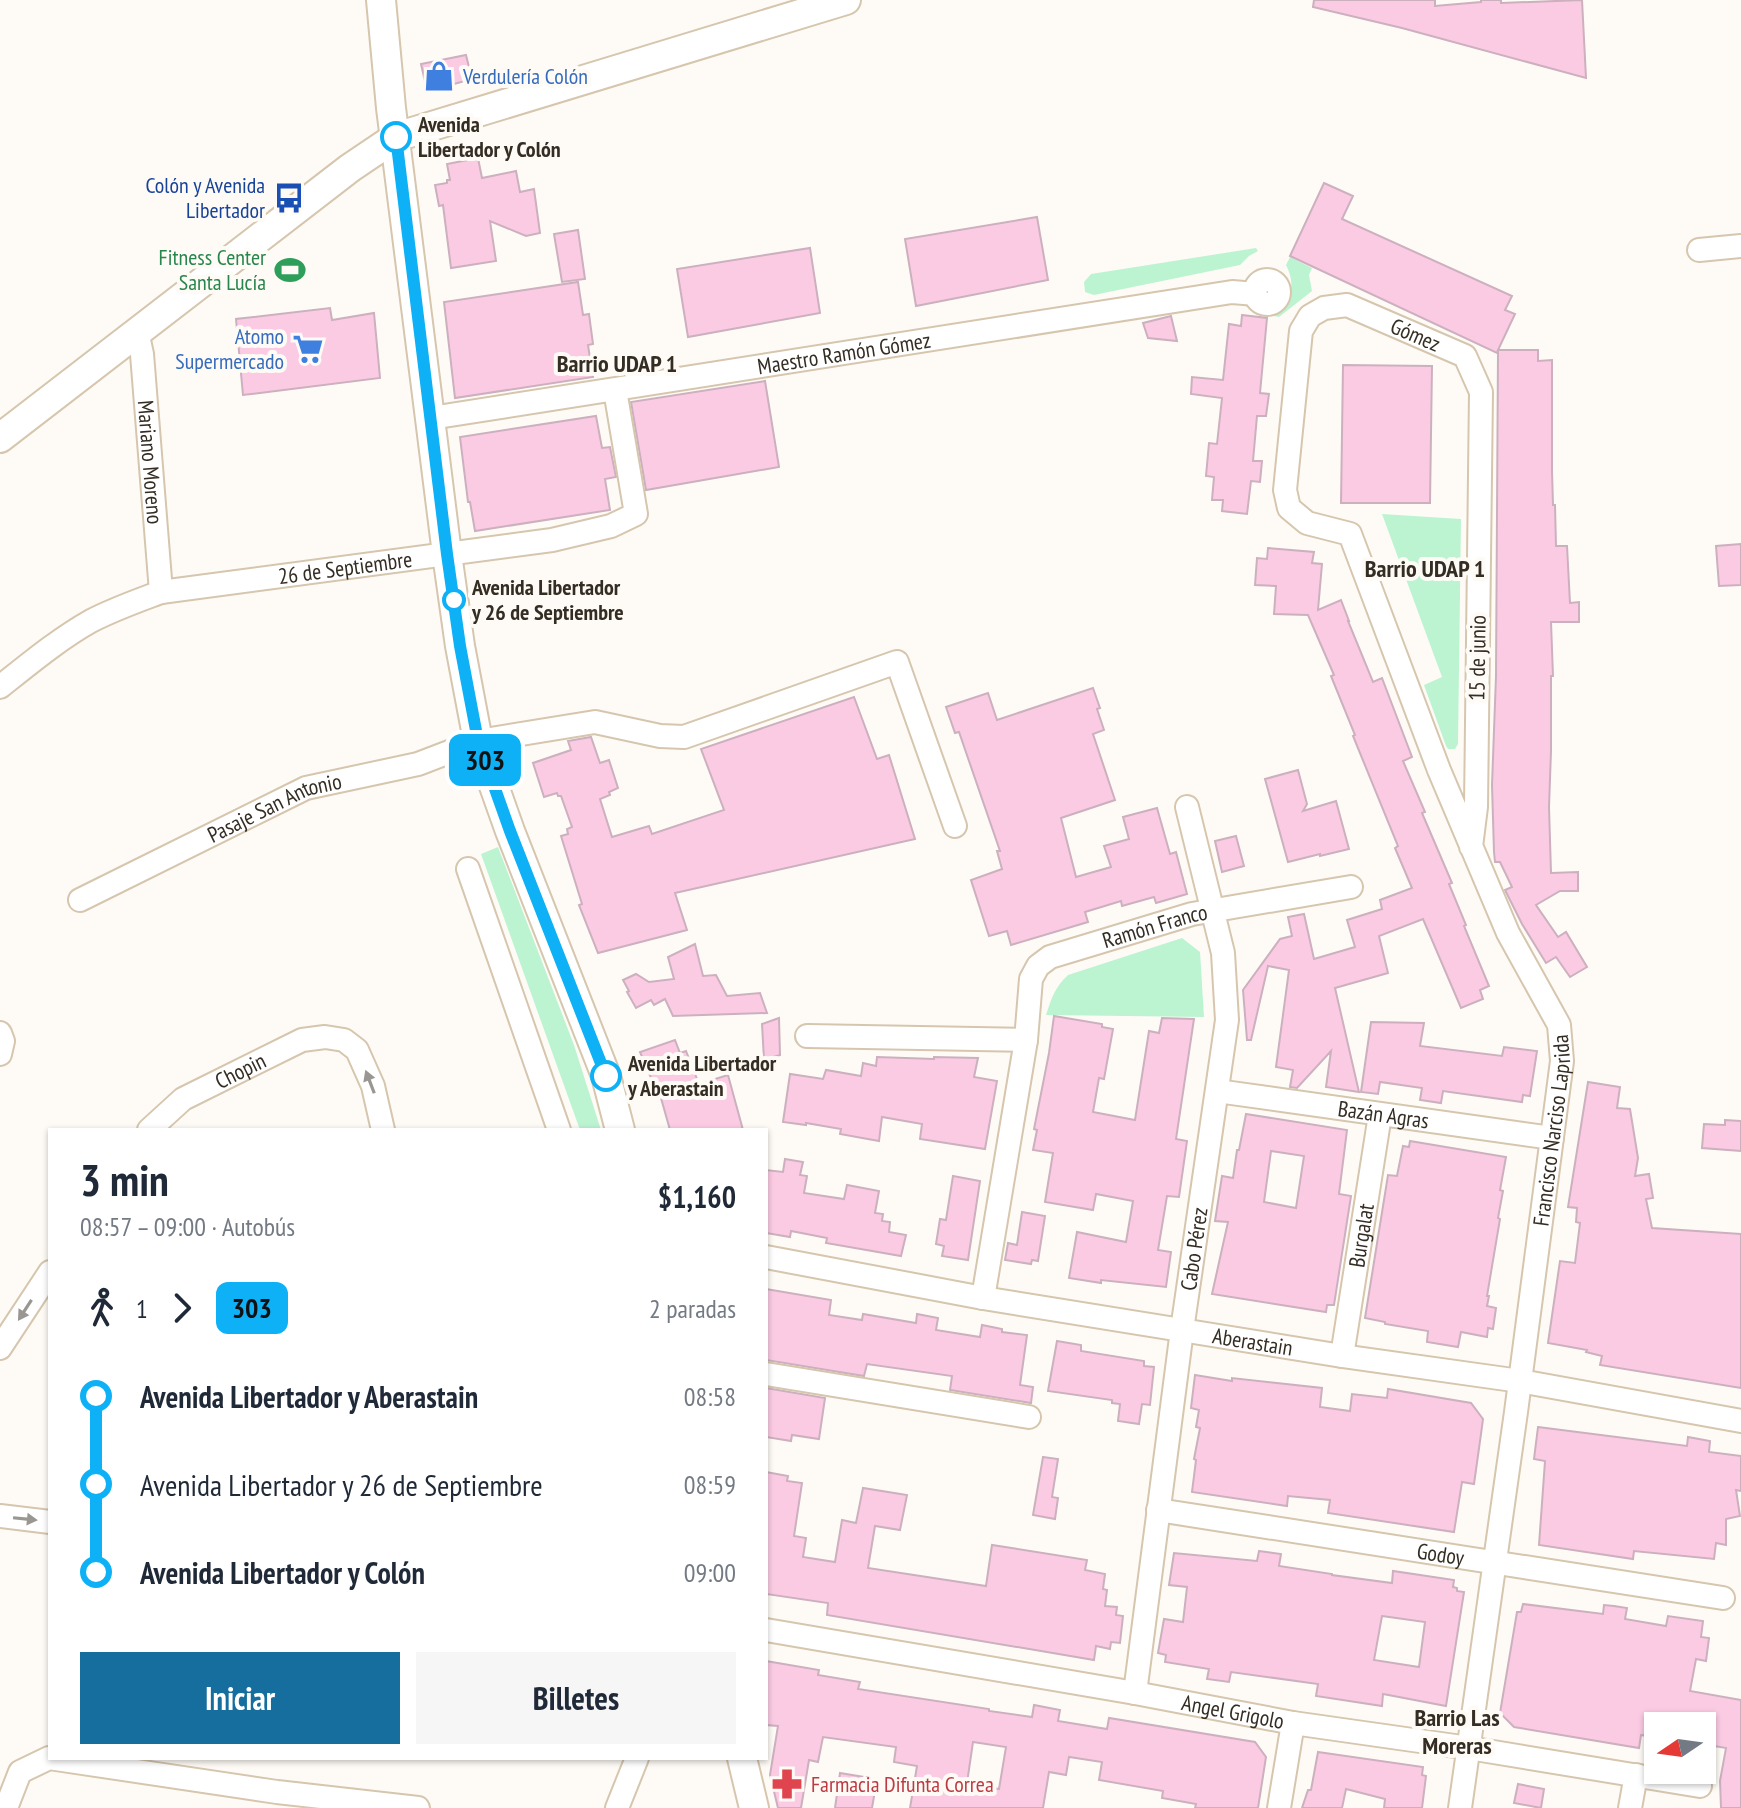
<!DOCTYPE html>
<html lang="es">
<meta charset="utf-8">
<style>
body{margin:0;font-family:"PT Sans Narrow",sans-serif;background:#f6f6f7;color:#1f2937;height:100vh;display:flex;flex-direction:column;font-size:30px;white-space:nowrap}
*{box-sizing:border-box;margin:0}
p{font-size:26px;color:#747a83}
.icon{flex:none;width:44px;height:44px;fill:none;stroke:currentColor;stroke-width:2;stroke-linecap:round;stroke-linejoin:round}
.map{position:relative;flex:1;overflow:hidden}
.sheet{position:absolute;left:48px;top:1128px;width:720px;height:632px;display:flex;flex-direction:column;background:#fff;border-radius:0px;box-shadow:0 2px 6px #0004}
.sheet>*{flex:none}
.badge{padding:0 16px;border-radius:12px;font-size:28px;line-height:52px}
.needle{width:52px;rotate:257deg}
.fabs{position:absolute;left:1644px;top:1712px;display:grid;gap:16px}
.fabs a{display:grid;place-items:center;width:72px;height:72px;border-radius:0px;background:#fff;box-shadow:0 2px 6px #0004;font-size:40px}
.map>.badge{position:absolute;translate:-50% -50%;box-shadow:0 0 0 4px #fff}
.legs{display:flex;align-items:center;gap:12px;height:88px;padding:0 32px;font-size:26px}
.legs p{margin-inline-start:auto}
.overview{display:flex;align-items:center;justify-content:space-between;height:136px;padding:0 32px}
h1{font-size:44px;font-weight:700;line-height:60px}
.primary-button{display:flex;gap:16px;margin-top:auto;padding:16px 32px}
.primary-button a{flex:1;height:92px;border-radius:0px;background:#156e9e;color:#fff;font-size:32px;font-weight:700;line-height:92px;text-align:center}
.primary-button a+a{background:#f6f6f7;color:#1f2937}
ul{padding:0 32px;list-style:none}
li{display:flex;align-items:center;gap:28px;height:88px;font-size:30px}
li i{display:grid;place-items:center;width:12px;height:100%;margin:0 10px;background:currentColor}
li i::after{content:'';width:20px;height:20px;margin:-10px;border:6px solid;border-radius:50%;background:#fff}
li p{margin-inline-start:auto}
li:first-child i{background:linear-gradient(#0000 50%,currentColor 0)}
li:last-child i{background:linear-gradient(currentColor 50%,#0000 0)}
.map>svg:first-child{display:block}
.green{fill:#bcf4d2}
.building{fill:#fbcbe4;stroke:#ccb0be;stroke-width:2;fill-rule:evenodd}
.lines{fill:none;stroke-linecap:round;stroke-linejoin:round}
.minor-casing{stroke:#d6c6ae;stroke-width:26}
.major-casing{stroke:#d6c6ae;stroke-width:32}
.minor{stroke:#fff;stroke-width:22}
.major{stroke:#fff;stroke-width:28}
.oneway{fill:#9a9692}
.line-1-casing{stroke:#fff;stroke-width:18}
.line-1{stroke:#0eb1f5;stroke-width:12}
.stop-1-dot{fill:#fff;stroke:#0eb1f5;stroke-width:4}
.labels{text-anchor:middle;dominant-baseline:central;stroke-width:8;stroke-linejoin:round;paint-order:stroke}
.shop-label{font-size:22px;fill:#366cbe;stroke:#fefbf6;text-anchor:start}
.stop-label{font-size:22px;font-weight:bold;fill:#342d24;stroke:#fefbf6;text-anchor:start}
.transit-label{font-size:22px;fill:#164399;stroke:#fefbf6;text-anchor:end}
.leisure-label{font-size:22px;fill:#27864d;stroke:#fefbf6;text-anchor:end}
.street-label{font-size:22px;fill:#342d24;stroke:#fefbf6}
.health-label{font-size:22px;fill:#be3a42;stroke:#fefbf6;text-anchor:start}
.neighbourhood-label{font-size:24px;font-weight:bold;fill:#342d24;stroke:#fefbf6}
</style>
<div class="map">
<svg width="1741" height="1808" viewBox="0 0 1741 1808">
<rect width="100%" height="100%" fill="#fefbf6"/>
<!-- green -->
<g class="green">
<path d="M1256 248 1258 251 1249 256 1240 265 1094 295 1085 292 1084 282 1091 274Z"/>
<path d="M1290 257 1312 268 1309 275 1312 291 1279 317 1274 316C1288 299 1298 289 1286 265Z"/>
<path d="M1382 514 1461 519 1458 744 1455 749H1448L1446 746 1424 685 1442 677Z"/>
<path d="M498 847 574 1045 601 1130H580L481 854Z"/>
<path d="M1182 938 1200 952 1204 1017 1046 1015C1051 999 1055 987 1068 975Z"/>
</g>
<!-- building -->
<g class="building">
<path d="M1314 0H1435V6L1481 2V0H1501V3L1582 0 1586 78 1402 28 1313 7Z"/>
<path d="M466 55 472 79 436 89 426 86 421 64Z"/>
<path d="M478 158 482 178 516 171 520 192 534 189 540 233 526 236 490 221 496 261 451 268 443 205 439 206 435 185 447 183V180H450L447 164Z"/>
<path d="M1324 183 1353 196 1342 219 1512 296 1505 310 1515 314 1498 350H1538V361L1552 360V471L1553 505H1555L1556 546H1567L1570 603 1579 602V622H1551L1553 676H1551V751L1549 807 1551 873 1578 872V891H1560L1536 905 1558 937 1566 932 1587 967 1570 977 1556 957 1546 963 1522 924 1505 890 1512 887 1500 862H1495L1494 852 1492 785 1496 676 1498 351 1497 353 1290 256Z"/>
<path d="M1037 217 1048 280 916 306 905 239Z"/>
<path d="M578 230 585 279 562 282 554 234Z"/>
<path d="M810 248 820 313 688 337 677 269Z"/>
<path d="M578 282 583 315 589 314 593 344 588 345 593 377 455 398 444 302Z"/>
<path d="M330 308 332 320 374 313 380 378 243 395 236 319Z"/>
<path d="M1242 315 1267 318 1260 393 1269 394 1266 416H1257L1253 461H1262L1260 482 1251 481 1247 514 1222 511 1223 500H1212L1214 477 1206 476 1209 443 1217 444 1222 398 1191 394 1192 377 1223 380 1229 324 1241 326Z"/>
<path d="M1171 316 1177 341 1148 338 1143 323Z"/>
<path d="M1343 365 1432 366 1430 503H1341Z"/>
<path d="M765 381 779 467 646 490 631 402Z"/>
<path d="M596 416 602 448 610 447 616 477 605 479 610 510 475 531 470 502H468L460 437Z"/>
<path d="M1741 544V585L1719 586 1716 546Z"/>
<path d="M1268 548 1314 552 1312 563 1322 564 1318 610 1341 600 1349 621H1348L1373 682 1382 678 1412 757 1403 761 1425 812 1422 813 1452 883 1449 884 1466 925 1464 926 1489 986 1480 990 1483 999 1461 1008 1423 919 1379 936 1388 973 1335 988 1359 1092 1326 1087 1331 1051 1297 1088 1290 1087 1293 1070 1276 1067 1289 970 1268 966 1251 1040H1247L1243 990 1280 939 1292 936 1288 917 1304 914 1314 959 1355 947 1347 920 1382 909 1380 900 1412 888 1395 848 1398 846 1353 736 1355 735 1331 676 1334 675 1308 615 1274 614 1276 586 1255 585 1257 558 1267 559Z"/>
<path d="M1093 688 1100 708 1097 709 1104 730 1093 734 1115 800 1061 818 1076 877 1111 867 1104 846 1129 839 1123 817 1157 808 1170 854 1176 852 1187 894 1156 903 1154 897 1122 906 1121 901 1085 912 1088 922 1011 945 1007 931 989 936 971 880 1002 869 997 851H1000L959 732 955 733 946 707 988 693 997 720Z"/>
<path d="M854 697 877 759 889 755 915 839 675 893 687 930 598 953 579 905 582 904 561 836 568 834 567 829 572 827 561 796H558L557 793 544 797 533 763 571 750 568 741 591 737 600 763 609 760 618 788 609 792 610 795 600 799 612 837 649 826 652 834 724 810 701 749Z"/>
<path d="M1298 770 1307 804 1303 811 1336 801 1349 849 1320 856V854L1288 862 1265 779Z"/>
<path d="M1236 836 1244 866 1222 872 1215 841Z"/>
<path d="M695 944 703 976 716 975 727 996 760 993 767 1013 673 1016 665 999 654 1005 651 1000 636 1008 627 992 629 991 623 980 636 974 649 982 674 979 668 957Z"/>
<path d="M1054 1016 1102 1024V1027L1113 1029 1104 1079 1099 1078 1093 1112 1135 1120 1149 1031 1159 1033 1162 1018 1194 1019 1176 1139 1187 1141 1179 1197 1167 1196 1158 1250 1171 1252 1166 1287 1101 1280V1283L1069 1278 1077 1232 1126 1242 1133 1201 1096 1194 1093 1210 1045 1202 1053 1153 1033 1150 1037 1130 1034 1129 1049 1053Z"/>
<path d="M779 1018 780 1055 764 1060 762 1024Z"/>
<path d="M1371 1022 1424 1023 1420 1046 1502 1056 1504 1047 1537 1051 1530 1096 1523 1095 1522 1102 1443 1091 1441 1103 1420 1100 1422 1088 1380 1082 1378 1094 1361 1092Z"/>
<path d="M675 1040 680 1053 686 1051 699 1084 728 1075 743 1130H670L659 1091 657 1092 640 1052Z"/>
<path d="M877 1057 934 1059V1057L978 1058 974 1077 997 1081 985 1149 920 1139 922 1124 882 1117 879 1141 840 1134 841 1129 806 1123V1125L783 1122 790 1074 823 1079 826 1070 861 1076 863 1063 876 1066Z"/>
<path d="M1588 1082 1620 1087 1617 1108 1630 1109 1638 1158 1635 1176 1649 1174 1653 1198 1646 1199 1652 1228 1741 1234V1388L1600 1365 1602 1356 1586 1352 1587 1350 1548 1343 1560 1261 1575 1263 1580 1223 1576 1222 1577 1208 1568 1207Z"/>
<path d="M1246 1114 1347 1130 1339 1194 1351 1196 1334 1305H1327L1326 1312 1212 1294 1228 1222 1215 1221 1222 1176 1233 1178 1237 1150H1239ZM1271 1151 1304 1156 1296 1208 1264 1202Z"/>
<path d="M1725 1120 1741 1121V1151L1702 1148 1704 1124 1725 1125Z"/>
<path d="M1410 1141 1506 1157 1500 1190 1503 1191 1498 1218 1500 1219 1487 1296H1489L1487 1306 1496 1308 1493 1329 1488 1328 1487 1337 1461 1332 1458 1347 1427 1342 1428 1331 1385 1324V1322L1365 1318 1388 1175 1397 1176 1403 1146 1409 1147Z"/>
<path d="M785 1159 803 1162 800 1175 807 1176 804 1193 844 1199 847 1185 879 1191 875 1213 883 1214 882 1221 890 1222 889 1232 906 1235 901 1256 826 1243 827 1238 791 1231 790 1237 766 1233V1170L783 1172Z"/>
<path d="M953 1176 980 1181 968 1260 942 1256 944 1246 936 1244 940 1219 946 1220Z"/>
<path d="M1022 1212 1045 1216 1038 1261 1032 1260 1031 1264 1005 1260 1008 1243 1017 1245Z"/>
<path d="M766 1289 831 1300 829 1315 862 1320 863 1314 916 1323 917 1314 938 1318 936 1330 980 1337 982 1325 1002 1329V1332L1027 1335 1020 1385 1033 1387 1031 1403 950 1390 952 1376 867 1364 864 1376 766 1360Z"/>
<path d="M1057 1341 1081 1345V1351L1144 1361V1366L1154 1367 1150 1405 1142 1404 1139 1424 1118 1421 1120 1404 1112 1403V1400L1048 1391Z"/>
<path d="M1195 1375 1232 1381V1378L1322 1388 1320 1407 1350 1411 1352 1394 1387 1398 1388 1389 1471 1403 1483 1419 1481 1434 1474 1484 1462 1482 1454 1532 1328 1513 1330 1500 1288 1496 1287 1506 1192 1492 1196 1460 1194 1459 1200 1428 1196 1427 1199 1410 1191 1408Z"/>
<path d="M766 1388 825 1398 819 1439 792 1435 791 1441 766 1437Z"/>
<path d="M1538 1427 1687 1446 1688 1437 1710 1441 1709 1452 1741 1456V1491L1736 1490 1740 1516 1726 1519V1545L1716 1543 1714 1559 1634 1551 1633 1559 1539 1545 1545 1461 1534 1459Z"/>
<path d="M1043 1457 1058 1459 1052 1497 1058 1498 1055 1519 1033 1515Z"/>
<path d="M766 1472 788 1476 787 1481 802 1483 794 1536 806 1538 803 1557 835 1562 842 1520 856 1523 863 1488 907 1495 900 1530 875 1526 868 1568 986 1586 992 1545 1087 1560 1085 1570 1105 1574 1103 1589 1107 1590 1105 1606 1117 1607 1116 1615 1123 1616 1120 1643 1111 1642 1110 1649 1096 1646 1094 1660 827 1615 828 1603 766 1594Z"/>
<path d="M1259 1551 1281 1554 1279 1566 1332 1574V1575L1392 1583 1393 1571 1454 1580 1453 1587 1457 1588V1591L1464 1592 1446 1706 1383 1694 1382 1706 1316 1696 1318 1684 1231 1672 1229 1682 1207 1679 1209 1669 1165 1662 1166 1655 1158 1653 1164 1619 1183 1622 1187 1587 1169 1585 1174 1553 1257 1561ZM1382 1616 1425 1622 1419 1667 1374 1660Z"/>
<path d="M1523 1604 1603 1614 1604 1605 1614 1606 1627 1608 1625 1619 1666 1626 1668 1616 1703 1621 1701 1637 1709 1638 1706 1661 1696 1659 1690 1691 1741 1700V1808H1721L1720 1781 1726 1748 1702 1744V1726H1658L1657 1738 1641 1735 1639 1748 1514 1727 1500 1713 1517 1612H1521Z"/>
<path d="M766 1661 819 1670 818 1675 860 1682 858 1689 989 1709V1711L1032 1717 1034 1705 1060 1710 1058 1721 1107 1729 1109 1718 1255 1742 1266 1757 1258 1808H1195L1196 1804 1162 1798 1163 1791 1099 1780 1102 1762 1069 1757 1066 1775 1049 1772 1043 1808H910L917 1766 894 1762 896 1747 823 1737 818 1762 809 1760 801 1808H778L770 1775 778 1726 766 1725ZM973 1742 1006 1747 999 1789 967 1783Z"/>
<path d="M1318 1752 1423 1767 1422 1775 1426 1776 1422 1808H1384L1385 1799 1346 1789 1342 1808H1302L1308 1790H1311Z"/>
<path d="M840 1773 877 1779 872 1808H835Z"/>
<path d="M1518 1784 1544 1789 1541 1808 1514 1803Z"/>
</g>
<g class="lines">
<!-- minor casing -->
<g class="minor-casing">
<g id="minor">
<path d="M1699 250 1741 246"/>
<circle cx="1267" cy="292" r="12"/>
<path id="s1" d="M137 331 142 354 161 592"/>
<path id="s2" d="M431 418 1232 292 1256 294"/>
<path id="s3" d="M0 687C29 664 59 639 91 621 114 609 137 601 161 592L552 540 611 526 636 514 615 390"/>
<path d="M468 869 559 1130"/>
<path id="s4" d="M80 900 306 788 418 764 478 741 595 722 660 736 684 737 897 662 955 826"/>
<path d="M0 1033 3 1041 0 1054"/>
<path d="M807 1036 1026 1040"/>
<path id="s5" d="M1217 1091 1552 1138"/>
<path id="s6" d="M149 1130 183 1099 302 1040 325 1037 344 1040 357 1050 373 1086 383 1130"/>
<path id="s7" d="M766 1257 983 1298 1342 1356 1520 1381 1741 1421"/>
<path id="s8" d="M983 1298 1026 1040 1031 979 1038 966 1050 957 1192 914 1351 887"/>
<path d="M0 1348 50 1272"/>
<path id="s9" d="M1342 1356 1380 1115"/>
<path d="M766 1374 1029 1417"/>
<path id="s10" d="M1158 1510 1723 1598"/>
<path d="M0 1516 50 1522"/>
<path id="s11" d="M766 1630 1135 1693 1293 1723 1469 1748 1700 1786"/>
<path id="s12" d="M1135 1693 1182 1330 1227 1020 1223 953 1187 807"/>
<path d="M6 1808 20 1772 49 1758 277 1792 418 1808"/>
<path d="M617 1808 637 1758"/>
<path d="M1279 1808 1293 1723"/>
<path id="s13" d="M1460 1808 1516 1412 1562 1061 1559 1025 1508 933 1439 770 1350 534 1307 523 1289 508 1285 490 1301 331 1310 316 1324 308 1347 305 1465 356 1481 392 1476 807 1471 847"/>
<path d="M1630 1808 1636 1775"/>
</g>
</g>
<!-- major casing -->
<g class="major-casing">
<g id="major">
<path d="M381 0 391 108 447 554 460 646 478 741 510 831 606 1076 620 1130"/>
<path d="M0 438 350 168 396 137 846 0"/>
<path d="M742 1758 754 1808"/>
</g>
</g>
<!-- minor -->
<use href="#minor" class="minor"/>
<!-- major -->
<use href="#major" class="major"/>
</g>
<!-- one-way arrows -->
<defs><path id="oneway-solid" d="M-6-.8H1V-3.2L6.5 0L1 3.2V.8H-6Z" transform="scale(2)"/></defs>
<g class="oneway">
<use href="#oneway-solid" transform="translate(370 1082) rotate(-111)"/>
<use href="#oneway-solid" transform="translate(25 1310) rotate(123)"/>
<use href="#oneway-solid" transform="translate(25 1519) rotate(6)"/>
</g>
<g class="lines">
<!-- line-1 casing -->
<g class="line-1-casing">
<path id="line-1" d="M396 137 447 554 460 646 478 741 510 831 606 1076"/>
</g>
<!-- line-1 -->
<use href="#line-1" class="line-1"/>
</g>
<!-- icons -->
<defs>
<g id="shop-bare" transform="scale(2.4)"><path d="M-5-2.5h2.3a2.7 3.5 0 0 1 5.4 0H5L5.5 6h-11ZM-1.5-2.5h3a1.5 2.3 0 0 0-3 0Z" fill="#3f7fe0" stroke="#fefbf6" stroke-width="2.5" paint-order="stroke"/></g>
<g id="bus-bare" transform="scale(2.4)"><path d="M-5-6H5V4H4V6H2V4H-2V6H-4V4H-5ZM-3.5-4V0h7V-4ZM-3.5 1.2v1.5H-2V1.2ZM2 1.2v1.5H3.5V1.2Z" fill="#1a4fb4" stroke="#fefbf6" stroke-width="2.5" paint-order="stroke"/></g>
<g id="stadium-bare" transform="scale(2.4)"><path d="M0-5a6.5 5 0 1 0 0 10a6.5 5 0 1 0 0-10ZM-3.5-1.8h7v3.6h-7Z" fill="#2e9e5b" stroke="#fefbf6" stroke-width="2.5" paint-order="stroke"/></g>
<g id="supermarket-bare" transform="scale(2.4)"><path d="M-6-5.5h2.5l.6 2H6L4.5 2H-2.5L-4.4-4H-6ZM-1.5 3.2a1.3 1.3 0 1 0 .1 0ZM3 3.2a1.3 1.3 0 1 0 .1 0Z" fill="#3f7fe0" stroke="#fefbf6" stroke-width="2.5" paint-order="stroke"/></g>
<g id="pharmacy-bare" transform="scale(2.4)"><path d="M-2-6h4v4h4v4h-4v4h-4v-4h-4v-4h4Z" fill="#e0444e" stroke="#fefbf6" stroke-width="2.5" paint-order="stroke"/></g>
</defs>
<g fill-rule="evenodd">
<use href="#shop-bare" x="439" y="76"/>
<use href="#bus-bare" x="289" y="198"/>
<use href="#stadium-bare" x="290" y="270"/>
<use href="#supermarket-bare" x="308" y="349"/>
<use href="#pharmacy-bare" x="787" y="1784"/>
</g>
<!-- markers -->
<g class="stop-1-dot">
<circle cx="396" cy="137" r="14"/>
<circle cx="454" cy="600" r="10"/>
<circle cx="606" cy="1076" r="14"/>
</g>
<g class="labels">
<!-- shop labels -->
<g class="shop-label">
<text x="463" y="76">Verdulería Colón</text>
<text x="284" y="336" text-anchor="end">Atomo<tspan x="284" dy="25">Supermercado</tspan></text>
</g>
<!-- stop labels -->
<g class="stop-label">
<text x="418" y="124">Avenida<tspan x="418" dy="25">Libertador y Colón</tspan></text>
<text x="472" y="587">Avenida Libertador<tspan x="472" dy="25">y 26 de Septiembre</tspan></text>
<text x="628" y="1063">Avenida Libertador<tspan x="628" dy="25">y Aberastain</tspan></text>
</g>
<!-- transit labels -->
<g class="transit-label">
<text x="265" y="185">Colón y Avenida<tspan x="265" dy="25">Libertador</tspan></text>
</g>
<!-- leisure labels -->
<g class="leisure-label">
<text x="266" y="257">Fitness Center<tspan x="266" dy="25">Santa Lucía</tspan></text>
</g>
<!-- street labels -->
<g class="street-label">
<text stroke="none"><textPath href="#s13" startOffset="1702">Gómez</textPath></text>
<text stroke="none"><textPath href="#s2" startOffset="418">Maestro Ramón Gómez</textPath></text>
<text stroke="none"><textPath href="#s1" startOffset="132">Mariano Moreno</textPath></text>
<text stroke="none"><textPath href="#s3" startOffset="374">26 de Septiembre</textPath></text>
<text transform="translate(1477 658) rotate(-89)">15 de junio</text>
<text stroke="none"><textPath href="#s4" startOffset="216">Pasaje San Antonio</textPath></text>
<text stroke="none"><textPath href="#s8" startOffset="462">Ramón Franco</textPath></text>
<text stroke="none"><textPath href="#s6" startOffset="110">Chopin</textPath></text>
<text stroke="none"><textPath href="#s5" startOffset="168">Bazán Agras</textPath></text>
<text stroke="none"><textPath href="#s13" startOffset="684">Francisco Narciso Laprida</textPath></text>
<text stroke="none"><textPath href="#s9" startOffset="122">Burgalat</textPath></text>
<text stroke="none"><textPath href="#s12" startOffset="448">Cabo Pérez</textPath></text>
<text stroke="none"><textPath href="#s7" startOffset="494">Aberastain</textPath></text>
<text stroke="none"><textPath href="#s10" startOffset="286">Godoy</textPath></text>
<text stroke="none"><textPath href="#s11" startOffset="474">Angel Grigolo</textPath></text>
</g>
<!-- health labels -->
<g class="health-label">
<text x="811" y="1784">Farmacia Difunta Correa</text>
</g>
<!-- neighbourhood labels -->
<g class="neighbourhood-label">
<text x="617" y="363">Barrio UDAP 1</text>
<text x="1425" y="568">Barrio UDAP 1</text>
<text x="1457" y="1717">Barrio Las<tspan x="1457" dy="28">Moreras</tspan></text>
</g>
</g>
</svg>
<div class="fabs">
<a><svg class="needle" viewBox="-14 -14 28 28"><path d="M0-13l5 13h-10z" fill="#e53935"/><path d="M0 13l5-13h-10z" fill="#747a83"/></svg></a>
</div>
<b class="badge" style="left:485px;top:760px;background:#0eb1f5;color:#111">303</b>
<section class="sheet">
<div class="overview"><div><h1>3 min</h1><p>08:57 – 09:00 · Autobús</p></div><b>$1,160</b></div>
<div class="legs"><svg class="icon" aria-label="walk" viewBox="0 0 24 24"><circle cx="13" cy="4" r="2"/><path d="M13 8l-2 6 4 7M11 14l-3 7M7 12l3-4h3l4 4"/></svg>1<svg class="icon" aria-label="forward" viewBox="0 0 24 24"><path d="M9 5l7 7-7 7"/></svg><b class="badge" style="background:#0eb1f5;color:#111">303</b><p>2 paradas</p></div>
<ul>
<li><i style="color:#0eb1f5"></i><b>Avenida Libertador y Aberastain</b><p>08:58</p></li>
<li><i style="color:#0eb1f5"></i><span>Avenida Libertador y 26 de Septiembre</span><p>08:59</p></li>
<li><i style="color:#0eb1f5"></i><b>Avenida Libertador y Colón</b><p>09:00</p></li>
</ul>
<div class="primary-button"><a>Iniciar</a><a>Billetes</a></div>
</section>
</div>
